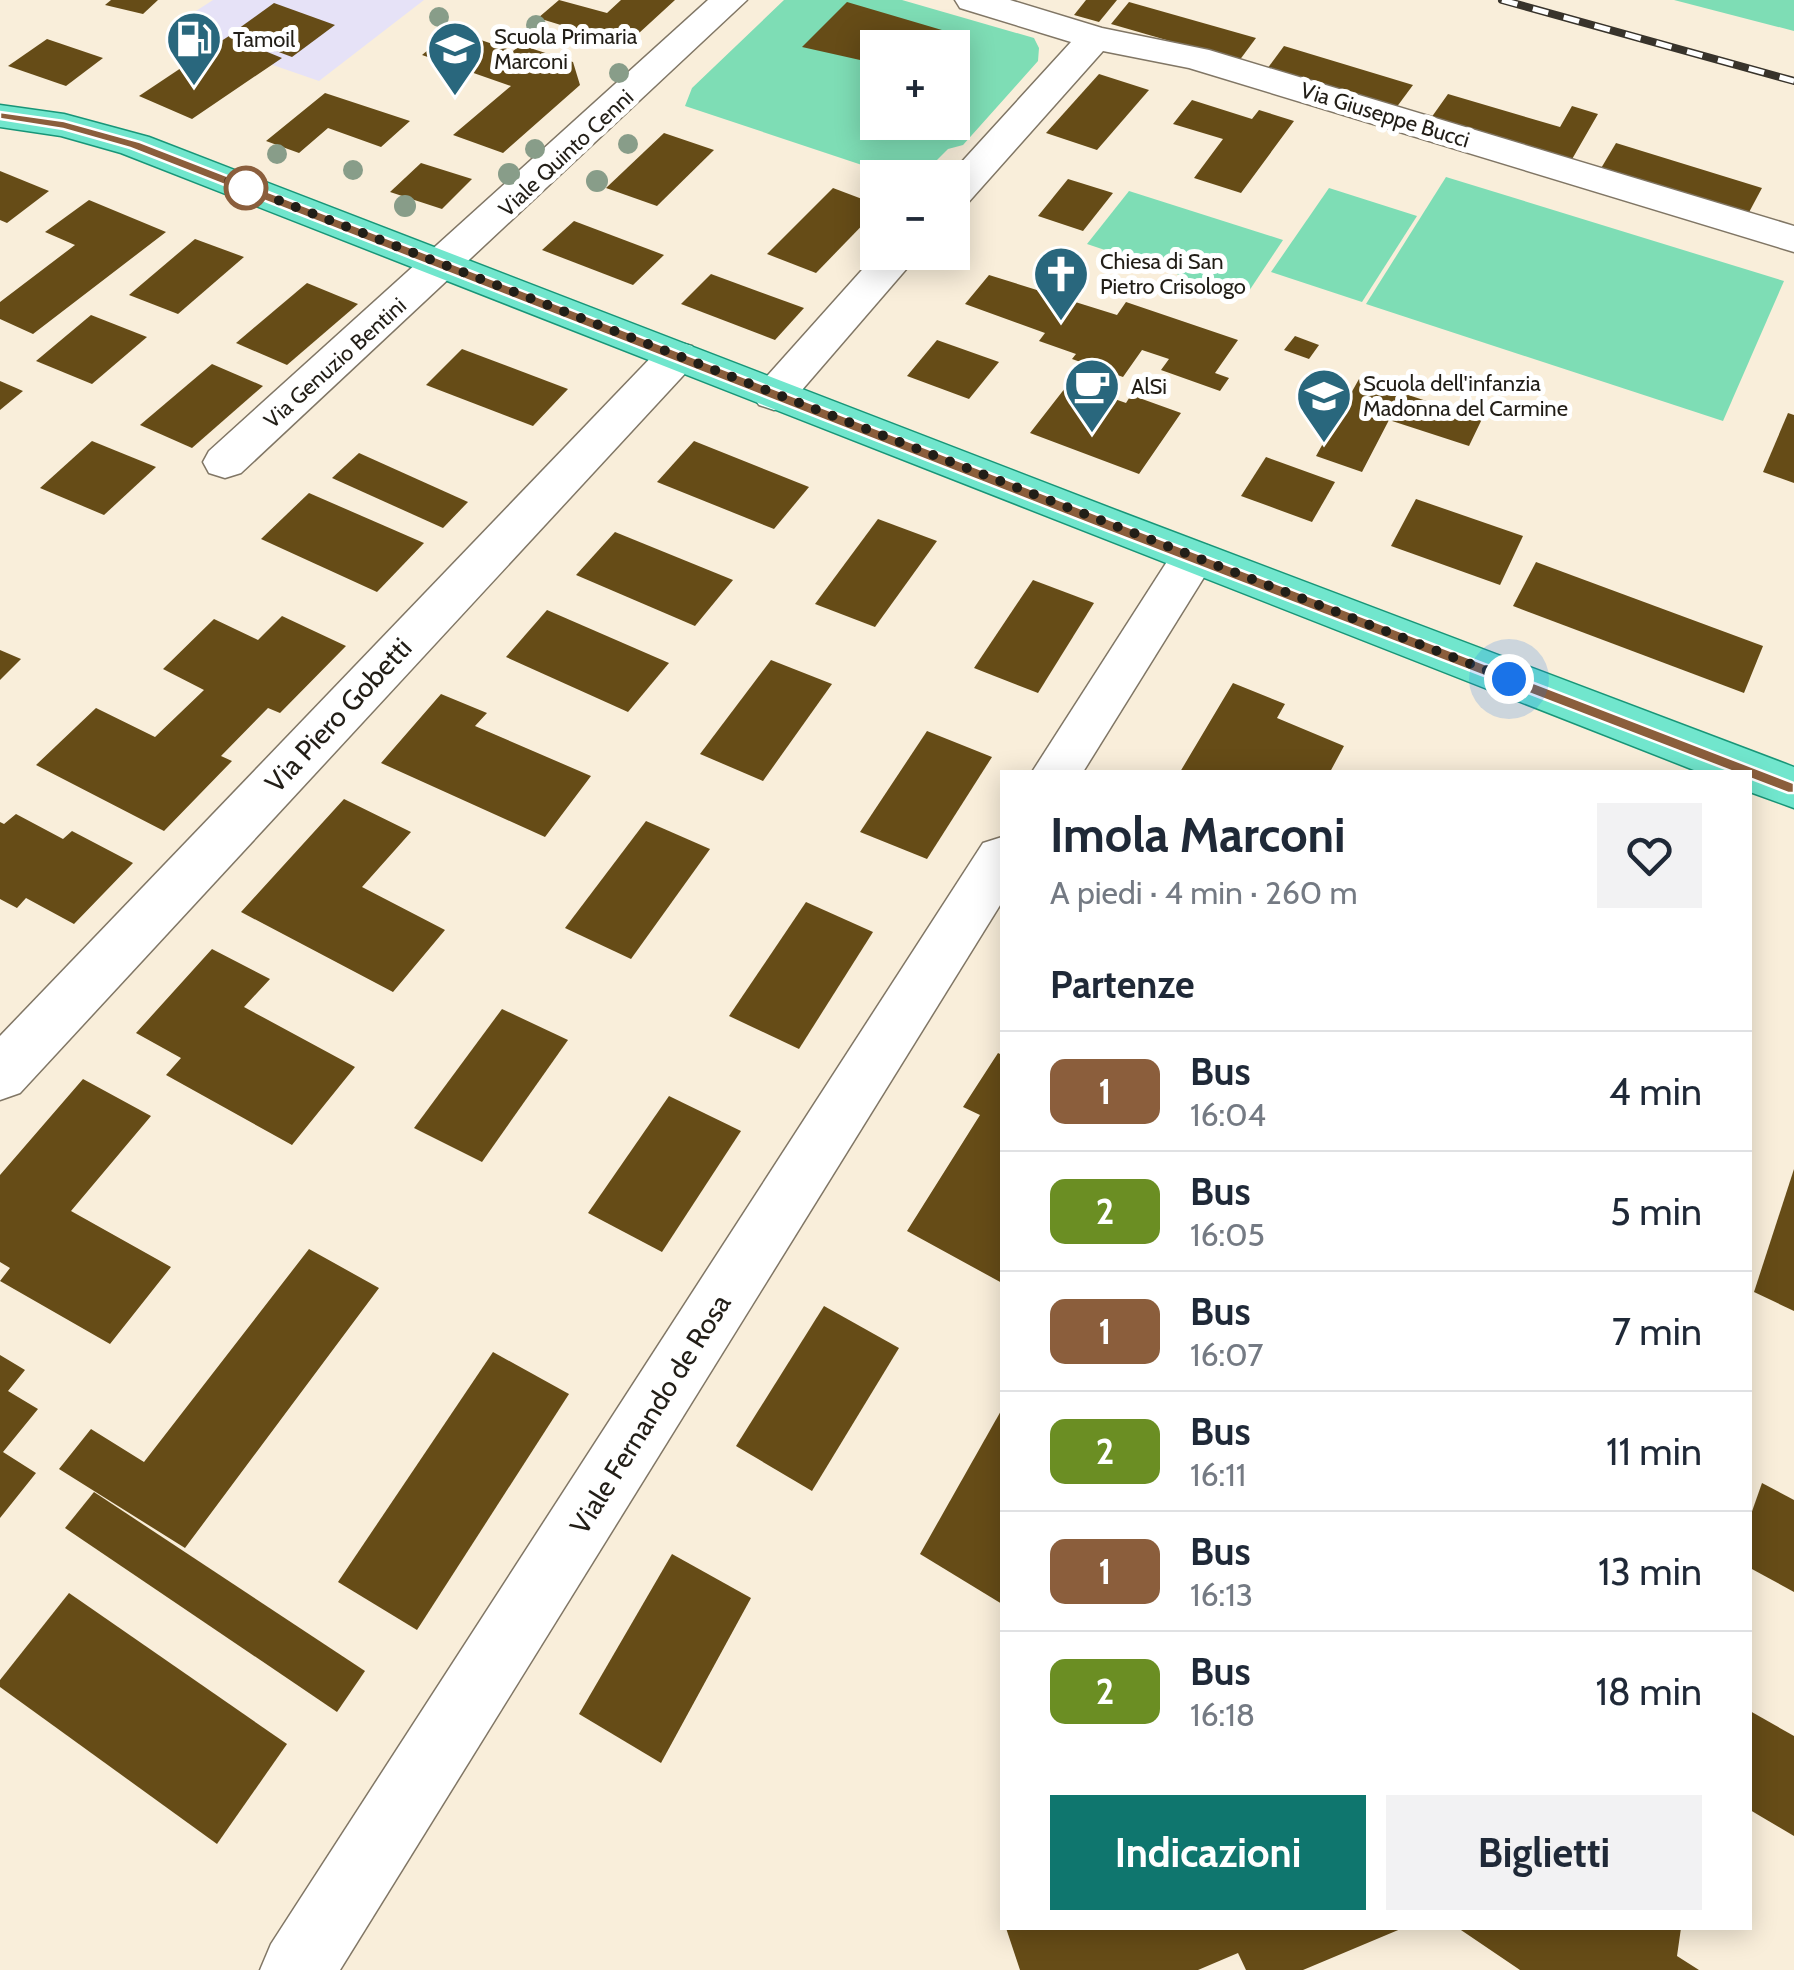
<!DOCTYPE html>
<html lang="it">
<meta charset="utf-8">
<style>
body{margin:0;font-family:Cabin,sans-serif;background:#f2f2f3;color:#1f2937;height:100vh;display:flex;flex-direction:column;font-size:38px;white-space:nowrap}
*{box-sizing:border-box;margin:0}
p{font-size:32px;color:#747a83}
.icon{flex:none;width:55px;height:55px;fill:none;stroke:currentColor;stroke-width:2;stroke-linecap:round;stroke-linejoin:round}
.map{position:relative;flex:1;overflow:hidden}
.details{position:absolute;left:1000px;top:770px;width:752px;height:1160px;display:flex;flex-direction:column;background:#fff;border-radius:0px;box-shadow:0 5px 25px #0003}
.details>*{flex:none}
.badge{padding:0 20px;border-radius:15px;font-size:35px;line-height:65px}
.buttons{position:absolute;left:860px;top:30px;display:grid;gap:20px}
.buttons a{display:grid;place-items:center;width:110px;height:110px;border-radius:0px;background:#fff;box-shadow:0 5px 25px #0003;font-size:50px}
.you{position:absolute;width:50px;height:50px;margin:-25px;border:8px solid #fff;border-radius:50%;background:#1a73e8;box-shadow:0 0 0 15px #1a73e833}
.map>.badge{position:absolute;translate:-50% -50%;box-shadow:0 0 0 5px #fff}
h2{padding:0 50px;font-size:38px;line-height:90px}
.round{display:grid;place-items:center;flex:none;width:105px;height:105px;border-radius:0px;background:#f2f2f3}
.overview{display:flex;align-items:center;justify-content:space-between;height:170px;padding:0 50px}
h1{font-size:48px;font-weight:800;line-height:75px}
.cta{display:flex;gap:20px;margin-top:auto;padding:20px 50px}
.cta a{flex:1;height:115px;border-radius:0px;background:#0f766e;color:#fff;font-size:40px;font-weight:800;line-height:115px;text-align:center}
.cta a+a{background:#f2f2f3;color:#1f2937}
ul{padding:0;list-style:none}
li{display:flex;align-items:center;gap:30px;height:120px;padding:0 50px;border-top:2px solid #e0e1e3}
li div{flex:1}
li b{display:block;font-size:38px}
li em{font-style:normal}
li .badge{min-width:110px;font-weight:700;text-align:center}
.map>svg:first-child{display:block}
.industrial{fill:#e6e2f7}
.green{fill:#7eddb5;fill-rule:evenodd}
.building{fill:#664c17}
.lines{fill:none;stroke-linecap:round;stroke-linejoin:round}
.minor-casing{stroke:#807665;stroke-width:3}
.primary-casing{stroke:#189577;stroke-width:3}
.minor{fill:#fff;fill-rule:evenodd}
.primary{fill:#71e6cd;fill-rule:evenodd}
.rail-casing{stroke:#38332b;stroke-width:8}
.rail{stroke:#fff;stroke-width:5;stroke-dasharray:16;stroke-linecap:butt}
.tree{fill:#889d89}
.line{fill:#8b5e3c;stroke:#fff;stroke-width:2.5}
.walk{stroke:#221e17;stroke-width:10;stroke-dasharray:0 18}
.stop-dot{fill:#fff;stroke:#8b5e3c;stroke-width:5}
.labels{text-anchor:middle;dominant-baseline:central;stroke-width:10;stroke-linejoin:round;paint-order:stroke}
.far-poi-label{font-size:22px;fill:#221e17;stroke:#fff;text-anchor:start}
.far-street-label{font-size:22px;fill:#221e17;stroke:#fff}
.street-label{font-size:28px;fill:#221e17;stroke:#fff}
</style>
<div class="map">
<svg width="1794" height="1970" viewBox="0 0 1794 1970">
<rect width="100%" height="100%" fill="#f9eeda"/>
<!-- industrial -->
<path class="industrial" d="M213 0H424L319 81 168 29Z"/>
<!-- green -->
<g class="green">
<path d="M784 0H902L1034 38 1039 48 1038 61 963 145 948 149 920 177H898L685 106 692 88ZM878 48H952V122H878Z"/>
<path d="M1674 0H1794V31Z"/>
<path d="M1446 177 1784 281 1723 421 1366 304Z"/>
<path d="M1329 188 1417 216 1362 302 1271 272Z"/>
<path d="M1129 191 1283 240 1245 297 1087 244Z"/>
</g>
<!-- building -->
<g class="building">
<path d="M111 0H158L143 14 105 5Z"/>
<path d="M559 0 607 13 621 0H675L626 45 538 18Z"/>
<path d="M1086 0H1117L1099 22 1074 15Z"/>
<path d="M847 2 969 38 952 59V48H878V64L802 47Z"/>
<path d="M1129 2 1256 38 1239 61 1111 24Z"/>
<path d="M274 3 335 25 292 57 231 34Z"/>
<path d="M452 30 513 51 521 45 573 62 580 85 503 153 453 135 511 86 422 55Z"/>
<path d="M229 36 282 58 192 119 139 96 190 62 183 59 204 45 212 47Z"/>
<path d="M47 39 103 58 66 86 8 66Z"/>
<path d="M1284 46 1413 85 1396 108 1267 69Z"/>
<path d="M1099 74 1149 90 1097 150 1046 133Z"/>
<path d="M325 93 410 121 381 147 328 128 299 153 266 141Z"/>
<path d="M1448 94 1560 127 1572 106 1598 114 1571 161 1431 118Z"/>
<path d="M1192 100 1252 119 1259 110 1294 121 1241 193 1194 178 1223 139 1173 124Z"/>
<path d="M664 133 714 150 657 206 606 188Z"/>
<path d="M1616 143 1762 188 1747 216 1600 170Z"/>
<path d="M421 163 472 179 442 209 390 192Z"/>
<path d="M0 171 49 191 7 223 0 220Z"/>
<path d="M1068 179 1113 193 1083 231 1038 216Z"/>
<path d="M833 188 878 205V209L816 273 767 254Z"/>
<path d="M89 200 166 232 33 334 0 319V302L75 245 45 232Z"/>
<path d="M574 221 664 255 633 285 542 250Z"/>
<path d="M195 239 244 257 178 314 129 295Z"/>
<path d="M711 274 804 308 775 340 681 304Z"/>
<path d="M989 275 1117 315 1126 302 1238 340 1215 373 1229 378 1220 391 1161 370 1169 359 1142 350 1123 377 1072 359 1076 354 1039 341 1045 333 965 304Z"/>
<path d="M307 283 358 304 287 365 236 343Z"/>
<path d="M91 315 147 337 92 384 36 361Z"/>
<path d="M1295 336 1319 345 1309 359 1284 350Z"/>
<path d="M937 340 999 362 969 399 907 376Z"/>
<path d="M462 349 568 389 533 426 426 385Z"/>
<path d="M212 364 263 386 192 448 140 425Z"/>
<path d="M1359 379 1482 419 1469 446 1389 420 1362 472 1316 456Z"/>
<path d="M0 381 23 391 0 410Z"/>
<path d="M1069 383 1126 403 1131 395 1181 413 1139 474 1030 433Z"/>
<path d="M1788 413 1794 415V483L1763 472Z"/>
<path d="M92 441 156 467 104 515 40 488Z"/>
<path d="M694 441 809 487 774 529 657 482Z"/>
<path d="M359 453 468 502 443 528 332 478Z"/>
<path d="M1266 457 1335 482 1312 522 1241 496Z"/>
<path d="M309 493 424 543 377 592 261 539Z"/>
<path d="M1416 499 1523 536 1500 585 1391 546Z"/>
<path d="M878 519 937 541 875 627 815 604Z"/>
<path d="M615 532 733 580 695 626 576 575Z"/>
<path d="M1536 562 1763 646 1744 693 1513 606Z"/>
<path d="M1033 580 1094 603 1038 693 974 668Z"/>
<path d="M547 610 669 663 628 712 506 657Z"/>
<path d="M282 616 346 646 280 713 268 708 221 756 232 761 164 831 36 765 96 708 155 737 204 690 163 669 214 619 258 640Z"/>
<path d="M0 650 21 659 0 680Z"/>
<path d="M771 660 832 684 763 781 700 754Z"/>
<path d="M1233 683 1285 704 1277 718 1344 746 1330 772H1180Z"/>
<path d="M441 694 487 713 475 726 591 776 545 837 381 763Z"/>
<path d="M927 731 992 757 927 859 860 832Z"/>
<path d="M344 799 411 832 362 887 445 930 393 992 241 912Z"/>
<path d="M16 814 63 839 72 831 133 863 74 924 26 898 17 908 0 899V822L4 824Z"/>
<path d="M646 821 710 849 631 959 565 928Z"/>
<path d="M806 902 873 932 799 1049 729 1016Z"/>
<path d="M212 949 270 979 244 1007 355 1067 292 1145 166 1075 181 1058 136 1033Z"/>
<path d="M502 1009 568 1040 482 1162 414 1128Z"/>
<path d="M998 1053 1002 1055V1283L907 1231 980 1115 963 1107Z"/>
<path d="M83 1079 151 1116 71 1211 171 1267 110 1344 0 1281 10 1268 0 1262V1175Z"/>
<path d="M669 1096 741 1131 662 1252 588 1213Z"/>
<path d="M1794 1169V1311L1754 1292Z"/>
<path d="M309 1249 379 1288 185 1548 59 1469 91 1429 144 1462Z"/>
<path d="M824 1306 899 1348 812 1491 736 1446Z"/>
<path d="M493 1352 569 1394 417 1630 338 1582Z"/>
<path d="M0 1355 25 1370 8 1391 38 1409 3 1452 36 1473 0 1518Z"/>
<path d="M1002 1409V1604L920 1554Z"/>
<path d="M1762 1483 1794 1500V1592L1750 1568V1517Z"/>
<path d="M94 1492 365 1671 337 1712 65 1528Z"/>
<path d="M672 1554 751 1598 661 1763 579 1714Z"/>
<path d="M69 1593 287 1744 217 1844 0 1687V1680Z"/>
<path d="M1750 1711 1794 1736V1836L1750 1810Z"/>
<path d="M1006 1928H1403L1303 1970H1246L1238 1953 1198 1970H1020Z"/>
<path d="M1458 1928H1681L1677 1956 1699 1970H1520Z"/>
</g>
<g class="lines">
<!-- minor casing -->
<g class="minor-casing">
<g id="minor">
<path d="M708 0H747L241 473 225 478 209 473 203 462 209 451Z"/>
<path d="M955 0H1010L1102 28 1209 50 1794 226V252L1189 68 1103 51 966 205 952 208V178H947L1071 42 960 8Z"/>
<path d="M878 252H921L789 405 774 410 759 405 752 395 759 385Z"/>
<path d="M677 342 692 346 698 356 692 366 20 1093 0 1100V1036L662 346Z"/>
<path d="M1193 541 1209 546 1216 558 1083 772H1032L1177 546Z"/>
<path d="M1002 837V902L340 1970H260L271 1944 983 843Z"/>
</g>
</g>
<!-- primary casing -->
<g class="primary-casing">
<path id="primary" d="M0 105 64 114 149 137 1126 514 1794 767V808L1750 792V772H1699L121 153 61 136 0 127Z"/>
</g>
<!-- minor -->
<use href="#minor" class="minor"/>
<!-- primary -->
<use href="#primary" class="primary"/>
<!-- rail casing -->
<g class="rail-casing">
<path id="rail" d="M1502 0 1794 81"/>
</g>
<!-- rail -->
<use href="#rail" class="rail"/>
</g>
<!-- trees -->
<g class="tree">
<circle cx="439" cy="17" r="10"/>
<circle cx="536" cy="25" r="10"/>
<circle cx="619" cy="73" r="10"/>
<circle cx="628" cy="144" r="10"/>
<circle cx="535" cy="149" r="10"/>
<circle cx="277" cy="154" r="10"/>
<circle cx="353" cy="170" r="10"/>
<circle cx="509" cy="174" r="11"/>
<circle cx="597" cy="181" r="11"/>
<circle cx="405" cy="206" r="11"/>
</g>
<!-- line -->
<path class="line" d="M0 112 64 121 140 142 1116 522 1794 783V793H1788L1105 530 130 148 63 129 0 119Z"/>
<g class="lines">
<!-- walk -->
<path class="walk" d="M246 188 229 181 1509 679"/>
</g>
<!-- icons -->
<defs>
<g id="fuel-pin" transform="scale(2.875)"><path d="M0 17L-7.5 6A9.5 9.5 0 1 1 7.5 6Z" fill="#29677d" stroke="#fff"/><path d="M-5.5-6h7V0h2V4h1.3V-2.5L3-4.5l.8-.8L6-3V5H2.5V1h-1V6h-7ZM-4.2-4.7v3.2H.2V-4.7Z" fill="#fff"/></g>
<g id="school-pin" transform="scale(2.875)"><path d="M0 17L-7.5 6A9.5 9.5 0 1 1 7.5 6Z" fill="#29677d" stroke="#fff"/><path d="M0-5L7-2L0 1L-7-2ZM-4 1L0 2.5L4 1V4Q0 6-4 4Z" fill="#fff"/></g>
<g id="church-pin" transform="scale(2.875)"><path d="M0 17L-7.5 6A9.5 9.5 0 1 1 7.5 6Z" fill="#29677d" stroke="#fff"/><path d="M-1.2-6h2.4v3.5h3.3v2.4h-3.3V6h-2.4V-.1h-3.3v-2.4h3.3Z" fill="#fff"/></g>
<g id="cafe-pin" transform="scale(2.875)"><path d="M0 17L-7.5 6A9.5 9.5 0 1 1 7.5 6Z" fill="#29677d" stroke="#fff"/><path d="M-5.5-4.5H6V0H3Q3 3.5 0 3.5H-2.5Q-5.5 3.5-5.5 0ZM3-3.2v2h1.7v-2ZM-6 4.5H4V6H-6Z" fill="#fff"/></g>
</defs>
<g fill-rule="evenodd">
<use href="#fuel-pin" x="194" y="39"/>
<use href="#school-pin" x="455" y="49"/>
<use href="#church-pin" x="1061" y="274"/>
<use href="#cafe-pin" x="1092" y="386"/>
<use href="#school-pin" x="1324" y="396"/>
</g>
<!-- markers -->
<circle class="stop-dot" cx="246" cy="188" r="20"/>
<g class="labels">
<!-- far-poi labels -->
<g class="far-poi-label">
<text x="494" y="36">Scuola Primaria<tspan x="494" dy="25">Marconi</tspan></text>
<text x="233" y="39">Tamoil</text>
<text x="1100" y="261">Chiesa di San<tspan x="1100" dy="25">Pietro Crisologo</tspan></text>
<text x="1363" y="383">Scuola dell'infanzia<tspan x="1363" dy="25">Madonna del Carmine</tspan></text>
<text x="1131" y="386">AlSi</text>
</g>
<!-- far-street labels -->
<g class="far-street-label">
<text transform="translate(1385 115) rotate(17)">Via Giuseppe Bucci</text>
<text transform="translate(566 153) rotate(-43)">Viale Quinto Cenni</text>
<text transform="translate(335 363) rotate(-42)">Via Genuzio Bentini</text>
</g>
<!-- street labels -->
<g class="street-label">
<text transform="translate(338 715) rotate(-47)">Via Piero Gobetti</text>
<text transform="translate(650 1414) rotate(-58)">Viale Fernando de Rosa</text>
</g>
</g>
</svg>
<div class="buttons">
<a>+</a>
<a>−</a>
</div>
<div class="you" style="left:1509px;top:679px"></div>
<section class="details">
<div class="overview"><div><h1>Imola Marconi</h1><p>A piedi · 4 min · 260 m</p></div><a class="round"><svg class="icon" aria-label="heart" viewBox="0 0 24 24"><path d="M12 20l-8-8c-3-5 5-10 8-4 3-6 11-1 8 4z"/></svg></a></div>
<h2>Partenze</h2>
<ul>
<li><span class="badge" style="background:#8b5e3c;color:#fff">1</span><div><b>Bus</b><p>16:04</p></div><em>4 min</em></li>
<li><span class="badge" style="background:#6b8e23;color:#fff">2</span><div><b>Bus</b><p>16:05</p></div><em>5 min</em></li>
<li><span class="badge" style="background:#8b5e3c;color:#fff">1</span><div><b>Bus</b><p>16:07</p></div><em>7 min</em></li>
<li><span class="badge" style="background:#6b8e23;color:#fff">2</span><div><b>Bus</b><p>16:11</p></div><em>11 min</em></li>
<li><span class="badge" style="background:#8b5e3c;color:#fff">1</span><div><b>Bus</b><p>16:13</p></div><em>13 min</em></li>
<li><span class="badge" style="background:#6b8e23;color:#fff">2</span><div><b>Bus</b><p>16:18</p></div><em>18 min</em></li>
</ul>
<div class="cta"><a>Indicazioni</a><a>Biglietti</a></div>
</section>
</div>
